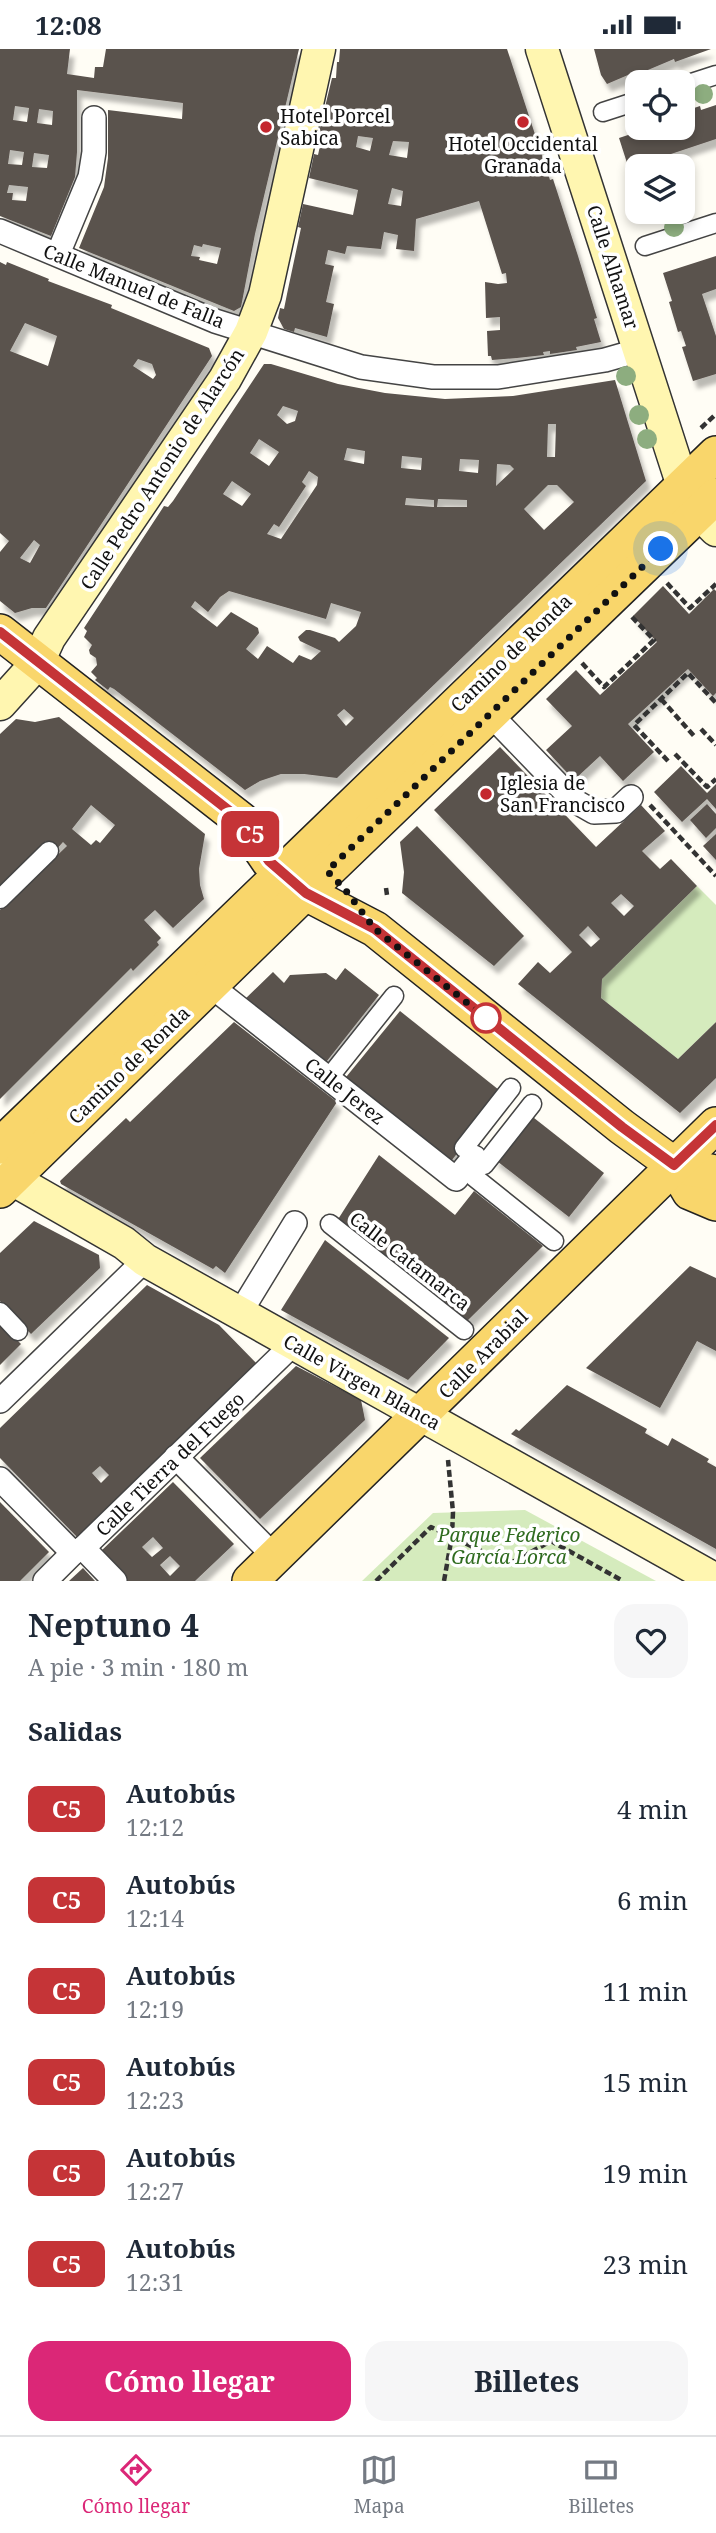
<!DOCTYPE html>
<html lang="es">
<meta charset="utf-8">
<style>
body{margin:0;font-family:"Noto Serif",serif;background:#f6f6f7;color:#1f2937;height:100vh;display:flex;flex-direction:column;font-size:26px;white-space:nowrap}
*{box-sizing:border-box;margin:0}
p{font-size:23px;color:#747a83}
.icon{flex:none;width:38px;height:38px;fill:none;stroke:currentColor;stroke-width:2;stroke-linecap:round;stroke-linejoin:round}
.map{position:relative;height:1532px;overflow:hidden}
.side{display:flex;flex-direction:column;background:#fff;flex:1}
.side>*{flex:none}
.badge{padding:0 14px;border-radius:10px;font-size:24px;line-height:46px}
.tools{position:absolute;left:625px;top:21px;display:grid;gap:14px}
.tools a{display:grid;place-items:center;width:70px;height:70px;border-radius:14px;background:#fff;box-shadow:0 4px 10px #0003;font-size:35px}
.you{position:absolute;width:35px;height:35px;margin:-18px;border:5px solid #fff;border-radius:50%;background:#1a73e8;box-shadow:0 0 0 10px #1a73e833}
.map>.badge{position:absolute;translate:-50% -50%;box-shadow:0 0 0 4px #fff}
h2{padding:0 28px;font-size:26px;line-height:63px}
.round{display:grid;place-items:center;flex:none;width:74px;height:74px;border-radius:21px;background:#f6f6f7}
.summary{display:flex;align-items:center;justify-content:space-between;height:119px;padding:0 28px}
h1{font-size:33px;font-weight:700;line-height:52px}
.primary-button{display:flex;gap:14px;margin-top:auto;padding:14px 28px}
.primary-button a{flex:1;height:80px;border-radius:21px;background:#db2777;color:#fff;font-size:28px;font-weight:700;line-height:80px;text-align:center}
.primary-button a+a{background:#f6f6f7;color:#1f2937}
ul{padding:0;list-style:none}
li{display:flex;align-items:center;gap:21px;height:91px;padding:0 28px}
li div{flex:1}
li b{display:block;font-size:26px}
li em{font-style:normal}
li .badge{min-width:77px;font-weight:700;text-align:center}
.status{display:flex;justify-content:space-between;align-items:center;height:49px;padding:0 35px;background:#fff;direction:ltr}
.status svg{height:19px;fill:currentColor}
.menu{display:flex;justify-content:space-around;align-items:center;height:98px;border-top:2px solid #e0e1e3;background:#fff;font-size:19px;color:#747a83}
.menu a{display:grid;justify-items:center;gap:4px}
.menu .active{color:#db2777}
.map>svg:first-child{display:block}
.green{fill:#d5ebbd}
.building{fill:#5a524d;fill-rule:evenodd;filter:url(#shadow)}
.lines{fill:none;stroke-linecap:round;stroke-linejoin:round}
.pedestrian-casing{stroke:#444;stroke-width:21}
.minor-casing{stroke:#444;stroke-width:26}
.secondary-casing{stroke:#333;stroke-width:35}
.primary-casing{stroke:#222;stroke-width:38}
.path{stroke:#333;stroke-width:4.5;stroke-dasharray:7 3.5;stroke-linecap:butt}
.pedestrian{stroke:#fff;stroke-width:18}
.minor{stroke:#fff;stroke-width:23}
.secondary{stroke:#fff6b0;stroke-width:32}
.primary{stroke:#f9d66b;stroke-width:35}
.tree{fill:#8dad7f}
.line-casing{stroke:#fff;stroke-width:16}
.line{stroke:#c53437;stroke-width:10}
.walk{stroke:#111;stroke-width:7;stroke-dasharray:0 12.6}
.poi-dot{fill:#c4262e;stroke:#fff;stroke-width:2.5}
.stop-dot{fill:#fff;stroke:#c53437;stroke-width:3.5}
.labels{text-anchor:middle;dominant-baseline:central;stroke-width:7;stroke-linejoin:round;paint-order:stroke}
.poi-label{font-size:19px;fill:#111;stroke:#fff;text-anchor:start}
.street-label{font-size:19px;fill:#111;stroke:#fff}
.park-label{font-size:19px;font-style:italic;fill:#2f6b1f;stroke:#fff}
</style>
<div class="status"><b>12:08</b><svg viewBox="0 0 49 12"><path d="M0 12V9h3v3zM5 12V6h3v6zM10 12V3h3v9zM15 12V0h3v12zM26 1h20v11H26zM47 4h2v5h-2z"/></svg></div>
<div class="map">
<svg width="716" height="1532" viewBox="0 0 716 1532">
<defs>
<filter id="shadow"><feDropShadow dx="4.5" dy="8" stdDeviation="2" flood-color="#0004"/></filter>
</defs>
<rect width="100%" height="100%" fill="#fffdf5"/>
<!-- green -->
<g class="green">
<path d="M697 837 716 856V973L678 1010 601 949 602 930Z"/>
<path d="M525 1461 656 1532H362L433 1464Z"/>
</g>
<!-- building -->
<g class="building">
<path d="M0 0H70L67 25 94 29 95 18H103L106 0H299L255 185 241 258 234 262 79 199 104 138 108 109V61L182 70 183 54 77 41V103L75 128 51 187 0 167ZM15 57 29 59 27 73 13 71ZM39 60 53 62 52 76 37 74ZM10 101 24 103 22 116 8 115ZM34 104 49 106 47 119 32 118ZM9 136 28 138 26 152 12 151 13 144H7ZM203 195 221 199 217 215 199 211 200 208 191 207 194 196 202 198Z"/>
<path d="M340 0H507L550 131 553 130 578 207 597 269 594 270 601 293 576 298 577 301 550 305V302L543 303 544 306 517 309 492 311 491 307H488L487 282 500 281V268L486 269 485 233 498 235 507 234 506 224 502 225 479 152 416 170 414 202 396 200 398 186 384 183 381 200 347 197 345 205 328 201 325 215 334 217 326 253 334 255 327 288 295 279 294 283 284 280 278 269 280 259 284 260 287 245 301 179 298 178 303 155 353 166 358 141 309 129 314 105 318 106 323 83H319L332 29H336L337 13H339ZM358 87 373 89 370 102 356 98ZM393 92 409 93 407 109 389 106ZM392 139 403 142 401 157 388 155Z"/>
<path d="M594 0H711L675 13 674 10 636 26 635 23 607 35 601 26Z"/>
<path d="M716 56V90L659 109 662 117H637V147L635 148 625 118 628 117 619 89 649 79H682V63L700 57 701 61Z"/>
<path d="M716 207V240L702 245 716 287V325L693 332 682 298 686 297 681 282 678 283 669 253 672 252 663 224Z"/>
<path d="M0 213 6 216 7 213 49 230 48 232 112 256 111 259 209 299 212 307 46 559H32L15 564 0 552V503L9 492 0 484ZM25 274 57 287 48 317 10 302ZM138 310 152 315 156 326 153 330 133 317ZM34 491 40 496 30 514 20 509Z"/>
<path d="M264 315H271L338 335 385 344 445 350 513 347 615 331 646 432 337 729 304 725H281L260 732 245 741 114 640 110 638 108 641 95 631 97 629 91 623 97 616 96 609 90 605 89 601 92 596 84 588 87 582 84 579 164 457 168 458 173 452ZM283 357 298 362 295 372 287 375 277 366ZM548 375H556L555 408H547ZM259 390 279 403 269 417 250 404ZM347 399 365 402 364 415 344 411ZM402 407 422 409 421 421 401 419ZM460 410 479 411 478 424 459 422ZM497 415 510 416 514 420 496 437ZM309 422 318 428 317 436 281 490 267 485 274 475 279 478 306 437 302 433ZM232 432 251 445 242 457 223 445ZM548 436H557L574 453 544 481 524 460ZM406 449 434 451V458L405 456ZM438 450 467 451V458H437ZM229 542 326 570 331 554 361 563 356 577 339 593 335 589 310 581H306L298 588 300 592 321 602 311 611 299 606 293 614 267 597 258 610 246 600 259 584 258 579 231 563 217 578 191 558 195 552 208 563 220 548ZM344 660 354 669 346 677 337 666Z"/>
<path d="M663 537 689 565 714 540 716 542V644L713 647 688 620 628 675 654 703 623 732 600 707 574 731 546 701 572 677 546 650 576 621 600 646 657 593 633 567Z"/>
<path d="M59 668 205 785 199 820 200 836 204 850 173 879 155 861 144 871 161 889 157 893 159 896 133 922 131 919 0 1050V861L67 797 63 793 55 802 46 792 0 836V685L16 670 35 673ZM91 756 115 776 100 794 96 791 91 796 72 780Z"/>
<path d="M500 698 596 798 641 756 665 782 642 802 660 820 671 810 697 837 602 930 601 949 678 1010 716 973V1029L680 1064 518 935 538 913 550 924 572 903 434 761ZM621 845 634 857 624 867 611 854ZM588 877 600 890 591 898 579 886Z"/>
<path d="M681 717 707 744 716 735V760L707 750 682 773 654 743Z"/>
<path d="M707 755 716 765V779L706 789 690 771Z"/>
<path d="M417 777 524 887 494 917 402 844 404 823 400 793Z"/>
<path d="M716 785V811L703 797Z"/>
<path d="M345 919 379 946 323 1017 242 953 273 923 284 934 290 926 326 924 336 931Z"/>
<path d="M400 962 504 1045 448 1116 342 1033Z"/>
<path d="M234 973 337 1053 225 1224 216 1217 213 1220 61 1135 60 1132 126 1069 130 1073Z"/>
<path d="M529 1065 604 1124 569 1168 493 1109Z"/>
<path d="M379 1106 455 1166 474 1142 543 1197 463 1276 335 1175Z"/>
<path d="M34 1172 99 1206 100 1219 31 1285 0 1252V1204Z"/>
<path d="M325 1191 449 1289 408 1331 281 1261Z"/>
<path d="M690 1217 716 1229V1302L697 1292 660 1359 586 1319Z"/>
<path d="M147 1236 219 1276 258 1316 125 1442 126 1444 79 1490 0 1409V1379ZM100 1417 109 1426 101 1434 92 1424Z"/>
<path d="M0 1274 21 1295 0 1316Z"/>
<path d="M296 1317 361 1351 365 1371 260 1470 200 1409Z"/>
<path d="M567 1336 647 1380 645 1384 668 1397 672 1389 709 1410 707 1413 716 1418V1500L511 1385 516 1380 519 1382Z"/>
<path d="M173 1433 234 1495 195 1532H128L100 1503ZM153 1488 163 1499 152 1508 142 1498ZM170 1507 180 1517 170 1527 160 1516Z"/>
<path d="M0 1453 49 1503 20 1532H0Z"/>
<path d="M83 1519 95 1532H69Z"/>
</g>
<g class="lines">
<!-- pedestrian casing -->
<g class="pedestrian-casing">
<g id="pedestrian">
<path d="M682 37 716 26"/>
<path d="M603 63 637 52"/>
<path d="M645 197 716 174"/>
<path d="M0 850 49 802"/>
<path d="M331 1026 394 947"/>
<path d="M464 1099 511 1039"/>
<path d="M484 1116 532 1055"/>
<path d="M474 1128 554 1192"/>
<path d="M330 1175 464 1281"/>
<path d="M0 1263 18 1282"/>
</g>
</g>
<!-- minor casing -->
<g class="minor-casing">
<g id="minor">
<path d="M0 182 215 272 361 318 433 328H498L605 311 640 301"/>
<path d="M58 205 90 128 94 103V69"/>
<path d="M490 665 573 751 594 763 616 762 631 748"/>
<path d="M211 937 456 1130 474 1108"/>
<path d="M240 1264 295 1174"/>
<path d="M0 1352 145 1211"/>
<path d="M176 1408 275 1508"/>
<path d="M0 1430 73 1504"/>
<path d="M83 1499 115 1532"/>
<path d="M45 1532 73 1504 83 1499 286 1302 291 1293"/>
</g>
</g>
<!-- secondary casing -->
<g class="secondary-casing">
<g id="secondary">
<path d="M542 0 683 437 699 464 716 481"/>
<path d="M0 655 38 613 49 589 225 330 251 283 265 246 319 0"/>
<path d="M0 1123 124 1194 145 1211 716 1531"/>
</g>
</g>
<!-- primary casing -->
<g class="primary-casing">
<g id="primary">
<path d="M0 583 241 771 269 812 306 844 375 880 622 1078 674 1116 690 1143 716 1154"/>
<path d="M0 1097 716 405"/>
<path d="M674 1116 716 1124"/>
<path d="M0 1141 327 822 716 447"/>
<path d="M250 1532 716 1076"/>
</g>
</g>
<!-- path -->
<g class="path">
<path d="M701 379 716 365"/>
<path d="M667 534 690 559 716 535"/>
<path d="M582 614 604 638 654 591 631 567"/>
<path d="M661 650 694 687"/>
<path d="M701 680 716 696"/>
<path d="M675 705 707 738 716 730"/>
<path d="M668 712 634 676 688 624 716 654"/>
<path d="M650 756 716 827"/>
<path d="M386 839 387 846"/>
<path d="M376 1532 431 1478 509 1515 551 1492 623 1532"/>
<path d="M444 1532 452 1487 453 1463 448 1411"/>
</g>
<!-- pedestrian -->
<use href="#pedestrian" class="pedestrian"/>
<!-- minor -->
<use href="#minor" class="minor"/>
<!-- secondary -->
<use href="#secondary" class="secondary"/>
<!-- primary -->
<use href="#primary" class="primary"/>
</g>
<!-- trees -->
<g class="tree">
<circle cx="703" cy="45" r="10"/>
<circle cx="674" cy="178" r="10"/>
<circle cx="626" cy="327" r="10"/>
<circle cx="639" cy="366" r="10"/>
<circle cx="647" cy="390" r="10"/>
</g>
<g class="lines">
<!-- line casing -->
<g class="line-casing">
<path id="line" d="M0 583 241 771 269 812 306 844 375 880 622 1078 674 1116 716 1076"/>
</g>
<!-- line -->
<use href="#line" class="line"/>
<!-- walk -->
<path class="walk" d="M486 969 375 880 343 838 327 822 661 500"/>
</g>
<!-- markers -->
<g class="poi-dot">
<circle cx="523" cy="73" r="7"/>
<circle cx="266" cy="78" r="7"/>
<circle cx="486" cy="745" r="7"/>
</g>
<circle class="stop-dot" cx="486" cy="969" r="14"/>
<g class="labels">
<!-- poi labels -->
<g class="poi-label">
<text x="280" y="67">Hotel Porcel<tspan x="280" dy="22">Sabica</tspan></text>
<text x="523" y="95" text-anchor="middle">Hotel Occidental<tspan x="523" dy="22">Granada</tspan></text>
<text x="500" y="734">Iglesia de<tspan x="500" dy="22">San Francisco</tspan></text>
</g>
<!-- street labels -->
<g class="street-label">
<text transform="translate(613 218) rotate(72)">Calle Alhamar</text>
<text transform="translate(134 237) rotate(22)">Calle Manuel de Falla</text>
<text transform="translate(162 420) rotate(-57)">Calle Pedro Antonio de Alarcón</text>
<text transform="translate(511 604) rotate(-44)">Camino de Ronda</text>
<text transform="translate(129 1016) rotate(-44)">Camino de Ronda</text>
<text transform="translate(345 1042) rotate(38)">Calle Jerez</text>
<text transform="translate(410 1212) rotate(38)">Calle Catamarca</text>
<text transform="translate(483 1305) rotate(-45)">Calle Arabial</text>
<text transform="translate(362 1333) rotate(29)">Calle Virgen Blanca</text>
<text transform="translate(170 1415) rotate(-44)">Calle Tierra del Fuego</text>
</g>
<!-- park labels -->
<g class="park-label">
<text x="509" y="1486">Parque Federico<tspan x="509" dy="22">García Lorca</tspan></text>
</g>
</g>
</svg>
<div class="tools">
<a><svg class="icon" aria-label="locate" viewBox="0 0 24 24"><circle cx="12" cy="12" r="6"/><path d="M12 2v4M12 18v4M2 12h4M18 12h4"/></svg></a>
<a><svg class="icon" aria-label="layers" viewBox="0 0 24 24"><path d="M12 4l9 5-9 5-9-5zM3 14l9 5 9-5"/></svg></a>
</div>
<div class="you" style="left:661px;top:500px"></div>
<b class="badge" style="left:250px;top:785px;background:#c53437;color:#fff">C5</b>
</div>
<section class="side">
<div class="summary"><div><h1>Neptuno 4</h1><p>A pie · 3 min · 180 m</p></div><a class="round"><svg class="icon" aria-label="heart" viewBox="0 0 24 24"><path d="M12 20l-8-8c-3-5 5-10 8-4 3-6 11-1 8 4z"/></svg></a></div>
<h2>Salidas</h2>
<ul>
<li><span class="badge" style="background:#c53437;color:#fff">C5</span><div><b>Autobús</b><p>12:12</p></div><em>4 min</em></li>
<li><span class="badge" style="background:#c53437;color:#fff">C5</span><div><b>Autobús</b><p>12:14</p></div><em>6 min</em></li>
<li><span class="badge" style="background:#c53437;color:#fff">C5</span><div><b>Autobús</b><p>12:19</p></div><em>11 min</em></li>
<li><span class="badge" style="background:#c53437;color:#fff">C5</span><div><b>Autobús</b><p>12:23</p></div><em>15 min</em></li>
<li><span class="badge" style="background:#c53437;color:#fff">C5</span><div><b>Autobús</b><p>12:27</p></div><em>19 min</em></li>
<li><span class="badge" style="background:#c53437;color:#fff">C5</span><div><b>Autobús</b><p>12:31</p></div><em>23 min</em></li>
</ul>
<div class="primary-button"><a>Cómo llegar</a><a>Billetes</a></div>
</section>
<nav class="menu">
<a class="active"><svg class="icon" aria-label="directions" viewBox="0 0 24 24"><path d="M12 3l9 9-9 9-9-9zM9 14v-3h6M13 9l2 2-2 2"/></svg>Cómo llegar</a>
<a><svg class="icon" aria-label="map" viewBox="0 0 24 24"><path d="M3 6l6-2 6 2 6-2v14l-6 2-6-2-6 2zM9 4v14M15 6v14"/></svg>Mapa</a>
<a><svg class="icon" aria-label="tickets" viewBox="0 0 24 24"><path d="M3 7h18v10H3zM15 7v10"/></svg>Billetes</a>
</nav>
